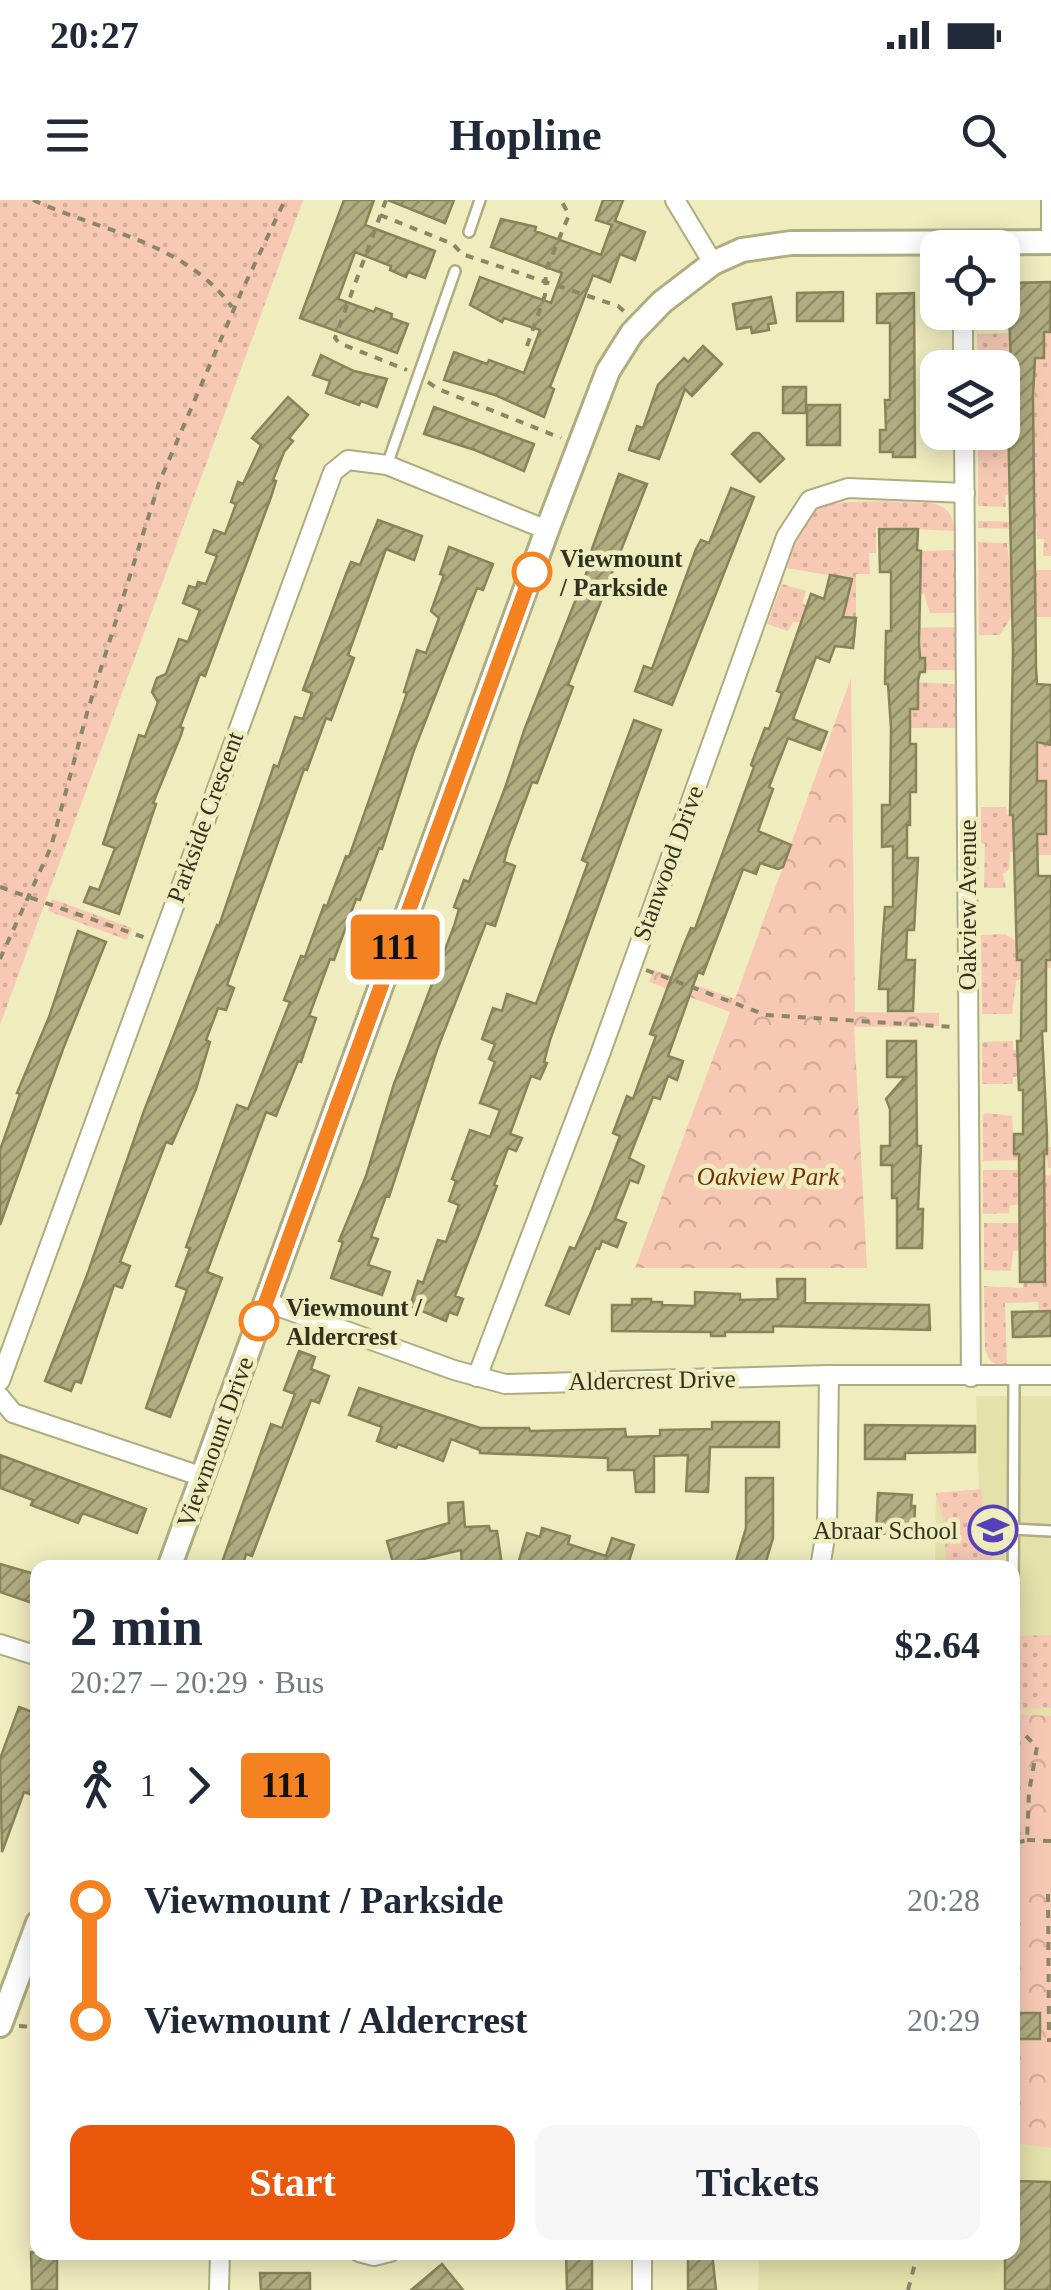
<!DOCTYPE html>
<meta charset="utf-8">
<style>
body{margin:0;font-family:Georgia,serif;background:#f6f6f7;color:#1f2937;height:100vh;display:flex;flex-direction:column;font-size:38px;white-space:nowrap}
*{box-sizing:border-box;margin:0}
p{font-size:32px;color:#747a83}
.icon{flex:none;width:55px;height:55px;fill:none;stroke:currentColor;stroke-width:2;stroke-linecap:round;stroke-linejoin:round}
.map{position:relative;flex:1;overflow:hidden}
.details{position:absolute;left:30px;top:1360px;width:990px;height:700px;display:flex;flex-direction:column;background:#fff;border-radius:20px;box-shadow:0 5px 25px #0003}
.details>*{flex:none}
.badge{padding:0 20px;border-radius:8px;font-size:35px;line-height:65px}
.buttons{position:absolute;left:920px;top:30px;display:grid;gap:20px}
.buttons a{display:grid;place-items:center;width:100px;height:100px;border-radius:20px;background:#fff;box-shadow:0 5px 25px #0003;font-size:50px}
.map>.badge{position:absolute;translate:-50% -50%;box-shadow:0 0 0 5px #fff}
.legs{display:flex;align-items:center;gap:15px;height:110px;padding:0 40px;font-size:32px}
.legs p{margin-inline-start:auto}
.headline{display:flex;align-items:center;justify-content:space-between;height:170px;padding:0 40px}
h1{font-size:55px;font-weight:600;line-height:75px}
.cta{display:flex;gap:20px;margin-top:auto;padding:20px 40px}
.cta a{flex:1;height:115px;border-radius:20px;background:#ea580c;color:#fff;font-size:40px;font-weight:600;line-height:115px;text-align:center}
.cta a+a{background:#f6f6f7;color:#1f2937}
ul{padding:0 40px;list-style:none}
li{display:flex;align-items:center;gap:35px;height:120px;font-size:38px}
li i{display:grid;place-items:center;width:15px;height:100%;margin:0 12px;background:currentColor}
li i::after{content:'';width:25px;height:25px;margin:-12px;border:8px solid;border-radius:50%;background:#fff}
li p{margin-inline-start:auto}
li:first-child i{background:linear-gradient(#0000 50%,currentColor 0)}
li:last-child i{background:linear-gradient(currentColor 50%,#0000 0)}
.status{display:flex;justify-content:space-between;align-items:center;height:70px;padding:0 50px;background:#fff;direction:ltr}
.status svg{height:28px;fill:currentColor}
header{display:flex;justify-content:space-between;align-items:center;height:130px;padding:0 40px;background:#fff;font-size:45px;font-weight:600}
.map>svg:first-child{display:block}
.built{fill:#e5e1ab}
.grass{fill:url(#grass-dots)}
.park{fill:url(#park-crowns)}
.garden{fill:#f7c9b5}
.building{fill:url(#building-hatch);stroke:#878459;stroke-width:2.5}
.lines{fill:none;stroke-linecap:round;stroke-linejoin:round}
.lane-casing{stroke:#afac80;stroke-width:14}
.street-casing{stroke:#afac80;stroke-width:22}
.secondary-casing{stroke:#afac80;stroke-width:28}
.path{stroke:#898768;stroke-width:4;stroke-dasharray:8 8;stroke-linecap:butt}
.lane{stroke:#fff;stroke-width:9}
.street{stroke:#fff;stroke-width:18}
.secondary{stroke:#fff;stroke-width:22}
.line-1-casing{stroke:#fff;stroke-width:22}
.line-1{stroke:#f58220;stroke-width:15}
.stop-1-dot{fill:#fff;stroke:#f58220;stroke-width:5}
.labels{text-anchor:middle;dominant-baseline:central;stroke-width:9;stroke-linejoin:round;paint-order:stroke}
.stop-label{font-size:25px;font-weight:bold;fill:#333220;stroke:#efecbe;text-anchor:start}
.street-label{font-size:25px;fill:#333220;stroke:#efecbe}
.park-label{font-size:25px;font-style:italic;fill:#75300b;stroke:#efecbe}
.poi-label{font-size:25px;fill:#333220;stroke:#efecbe;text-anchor:end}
</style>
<div class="status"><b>20:27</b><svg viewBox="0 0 49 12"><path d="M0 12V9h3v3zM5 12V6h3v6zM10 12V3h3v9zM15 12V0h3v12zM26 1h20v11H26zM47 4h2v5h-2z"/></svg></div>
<header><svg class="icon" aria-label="menu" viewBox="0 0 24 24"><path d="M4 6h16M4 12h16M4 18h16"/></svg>Hopline<svg class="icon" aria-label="search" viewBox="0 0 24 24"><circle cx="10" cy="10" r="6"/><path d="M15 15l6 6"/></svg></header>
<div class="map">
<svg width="1051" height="2090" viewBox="0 0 1051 2090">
<defs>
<pattern id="grass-dots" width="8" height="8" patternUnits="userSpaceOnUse" patternTransform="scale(2.5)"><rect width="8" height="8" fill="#f7c9b5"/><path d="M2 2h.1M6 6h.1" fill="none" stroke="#d4ad9b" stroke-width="1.8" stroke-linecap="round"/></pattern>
<pattern id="park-crowns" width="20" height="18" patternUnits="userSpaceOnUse" patternTransform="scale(2.5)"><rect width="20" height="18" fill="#f7c9b5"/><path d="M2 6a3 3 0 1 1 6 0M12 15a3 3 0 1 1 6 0" fill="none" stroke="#d4ad9b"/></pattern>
<pattern id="building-hatch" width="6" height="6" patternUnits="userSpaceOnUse" patternTransform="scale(2.5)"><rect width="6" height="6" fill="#b0ad81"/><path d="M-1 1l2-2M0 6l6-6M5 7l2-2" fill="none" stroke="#908d69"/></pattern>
</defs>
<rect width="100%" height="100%" fill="#efecbe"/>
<!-- built -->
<g class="built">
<path d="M976 1196H1051V1516L1013 1515 1012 1368H935L936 1293 979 1290Z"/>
<path d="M1013 1943 1051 1948V2090H758L759 2053 1012 2052Z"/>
</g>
<!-- grass -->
<g class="grass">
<path d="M0 0H303L0 825Z"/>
<path d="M1051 116V356H1043L1044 339H1037V329L978 328V321L1035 322 1034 272H1010V293L1005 296 1006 307 978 306V233L1002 232 1003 224 1009 232V254L1034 253 1035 158 1044 157V140L1011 145V166L1006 167V182H1003L1002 168 978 167 977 134 1050 132Z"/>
<path d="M931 303C948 307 953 314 954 331L876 327V353H869L870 374H856V437L838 430 851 379 787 368C793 352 798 331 808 316 824 294 904 303 931 303Z"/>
<path d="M978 342 1007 343 1012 381H1036V370H1051V417H1036L1035 398H1011V417L1000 435H979Z"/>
<path d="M954 350 955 413H930L924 394H920L921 351Z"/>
<path d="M782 384 806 391 802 403 807 406 801 422H793L788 431 767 424Z"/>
<path d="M955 427V470H925V459L920 458 921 442 902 428Z"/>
<path d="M897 481 955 484 956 528H910V509L918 508V486Z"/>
<path d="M1051 491V655H1038L1037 651 1010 652 1009 669 1003 674 1006 688H984L985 644 981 643V607H1006L1007 615H1013V634L1046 633V581H1037V525Z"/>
<path d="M52 699 132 728 127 740 48 711Z"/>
<path d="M1005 734 1016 741 1017 760H1051V768H1044L1016 781 1012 814H982L981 735Z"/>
<path d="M1013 841V850H1018L1019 876 1013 877V884H982V842Z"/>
<path d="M986 913 1012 916 1014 954H1047V947H1051V968H1048L1047 959 983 961V915Z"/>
<path d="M983 970H1019V1005H1010L1009 1013 983 1014Z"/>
<path d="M1051 971V1111H1039L1038 1102 1005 1103 1007 1166C994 1166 989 1161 985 1150L984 1086 1023 1088 1024 1082H1045V1030L1020 1050 1013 1051 1011 1071 984 1070V1023H1022L1044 976 1050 975Z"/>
<path d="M982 1289V1319H996L991 1367H947L943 1318 936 1293Z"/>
<path d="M1051 1435V1508L1013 1509 1012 1436Z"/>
</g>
<!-- park -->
<g class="park">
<path d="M851 478 855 812 939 813V826L854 827 867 1068H635L730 812 649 782 654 770 735 799Z"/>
<path d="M1013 1514 1051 1516V1948L1013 1943Z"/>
</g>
<!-- garden -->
<rect class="garden" x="1016" y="1647" width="35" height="47"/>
<!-- building -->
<g class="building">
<path d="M344 0H374L365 25 435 51 425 78 408 72 406 77 390 70 391 66 355 52 338 99 374 112 376 108 392 114 391 118 408 124 397 153 300 118Z"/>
<path d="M388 0H454L445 23Z"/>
<path d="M603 0H623L615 21 645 32 635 60 620 54 610 82 593 75 550 187 554 189 544 217 495 195 444 180 454 152 487 164 489 160 524 173 540 130 504 118 502 122 470 105 480 77 551 103 562 73 491 47 501 19 536 27 535 31 601 55 612 25 596 20Z"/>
<path d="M1051 82 1050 132H1044V158H1035L1033 196 1036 468 1037 484 1051 485V545L1037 542V581H1046V634H1037L1038 676H1051V760H1046V831H1042L1047 935V954H1044L1045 1082H1020L1019 954H1014V934H1023V890H1019L1017 841H1021L1022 760H1017L1013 615H1010L1013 451 1008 215H1012L1011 184 1006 185V166H1011L1008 83Z"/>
<path d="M843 92V121H797V93Z"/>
<path d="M914 93 915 257H893V252H880V230H886L885 200H890V123H877V94Z"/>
<path d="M771 97 776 123 768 124 769 130 752 133 751 127 737 129 733 104Z"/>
<path d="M703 146 722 164 692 196 685 189 659 259 629 250 637 226 643 228 658 185 684 158 688 162Z"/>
<path d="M321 155 354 171 387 179 377 207 361 201 359 205 326 193 330 181 313 175Z"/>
<rect x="783" y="187" width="23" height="26"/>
<path d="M288 197 308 215 289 238 293 241 284 252 273 280 276 281 271 297 205 476 200 474 180 527 183 528 181 535 153 603 156 604 119 714 84 702 90 687 99 690 115 648 103 644 139 535 145 537 158 502 152 492 157 478 166 474 179 439 188 442 200 410 183 403 189 386 196 388 198 382 206 384 217 356 206 352 214 330 225 334 236 304 231 302 238 282 243 284 261 245 252 238Z"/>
<rect x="807" y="205" width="33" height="40"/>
<path d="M434 207 534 244 524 271 475 250 424 234Z"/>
<path d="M753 233H759L784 259 760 282 732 254Z"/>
<path d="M619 274 647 284 568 485 573 487 537 583 532 582 508 647 504 662 515 666 495 726 486 723 437 850 389 997 386 996 371 1037 378 1039 368 1065 390 1072 382 1095 331 1078 343 1042 339 1041 366 976 394 884 454 726 459 709 454 707 464 680 469 682 505 588 525 528 591 361 588 360Z"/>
<path d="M731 288 754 297 672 505 635 491 644 466 652 469 696 349 701 340 709 343Z"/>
<path d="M378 320 422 336 414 360 386 349 348 455 354 458 331 520 326 518 307 570 304 569 227 785 234 788 226 810 218 808 206 840 210 842 196 889 172 944 166 942 120 1062 130 1066 122 1088 114 1085 81 1183 75 1181 71 1191 45 1181 87 1075 144 911 217 725 219 726 274 565 278 567 295 517 303 519 312 493 303 490 346 374 351 362 360 365Z"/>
<path d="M879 329H918L917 350 921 351 919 442 920 458H925V472H920L918 481V509H910V544H916V592H910V625H907V658H918L914 730H907L906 760H915L913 811H888V789H879L885 707H893V646L882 647V605H890L891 528 888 484H885L886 431H891V372H880Z"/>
<path d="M449 347 493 364 483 390 477 388 413 553 382 649 379 648 360 700 356 699 334 760 330 759 309 816 316 818 301 862 298 861 276 916 266 912 207 1072 222 1078 170 1217 146 1208 187 1090 176 1086 190 1048 186 1047 237 905 248 909 290 802 284 800 301 756 305 757 324 705 327 706 346 656 349 657 407 493 404 492 417 450 426 453 439 418 431 411 444 375 440 374Z"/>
<path d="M830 375 852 379 843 417 856 418 853 448 835 446 829 462 816 457 793 519 827 532 820 550 788 538 769 587 773 589 758 631 791 645 783 667 778 669 760 663 756 674 743 669 703 774 698 772 668 856 683 861 677 880 668 876 660 899 653 897 629 958 644 966 638 983 630 980 615 1019 626 1023 617 1047 602 1041 599 1049 596 1048 569 1114 546 1105 570 1047 575 1049 592 1010 620 936 613 933 627 896 633 899 656 836 650 834 683 747 691 728 695 729 754 567 751 565 765 528 769 529 782 493 777 491 811 394 824 399Z"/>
<path d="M634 520 661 530 550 840 544 862 547 863 540 879 531 876 510 934 522 938 516 951 508 948 494 985 497 986 455 1096 463 1099 457 1115 449 1112 446 1121 410 1106 418 1081 423 1083 438 1040 446 1042 459 1005 449 1001 456 981 452 979 470 930 490 937 500 910 480 903 495 862 489 859 495 844 482 839 493 808 502 811 507 794 536 804 588 663 582 660Z"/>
<path d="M78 731 106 742 63 849 0 1025V950L20 894 17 893 49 817Z"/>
<path d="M887 841H916L917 946H921L918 1009H923L922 1048H897V998H892V965H881V946H890V909L886 899 905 877H887Z"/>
<path d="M777 1079H805V1103L929 1105 930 1130 773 1126V1132H725V1136H711V1132L612 1131V1105H632V1099H651V1102H662V1105L695 1106V1092L740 1094V1100L778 1099Z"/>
<path d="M1051 1111V1136L1013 1137 1012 1112Z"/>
<path d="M299 1151 315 1157 311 1169 329 1176 319 1203 311 1200 252 1356 246 1354 242 1368H220L271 1224 282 1228 295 1194 284 1190Z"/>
<path d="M359 1188 480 1228H529L530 1231 625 1229 626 1237 660 1236V1230L712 1229V1222H779V1247H710L708 1292 686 1291 688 1255 654 1256V1292H636L634 1270H608V1258L480 1253V1250L451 1239 443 1261 398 1244 396 1248 377 1241 382 1227 349 1215Z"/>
<path d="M865 1225 975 1226V1252L905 1253V1259H865Z"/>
<path d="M0 1255 146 1309 137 1333 85 1314H82L78 1323 31 1305 33 1300 0 1288Z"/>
<path d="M746 1278H773V1338L764 1368H734L746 1328Z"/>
<path d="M878 1293 912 1295 911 1306H915L914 1335 876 1333Z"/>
<path d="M463 1302 465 1327 489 1326 490 1331H497L502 1365 462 1368 461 1350 394 1366 387 1341 449 1323 448 1303Z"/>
<path d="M542 1328 570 1336 568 1344 606 1356 612 1338 634 1345 628 1364 631 1368H585L567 1362 566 1368H525L526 1363 518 1364 527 1333 540 1337Z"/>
<path d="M0 1364 38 1375V1405L0 1392Z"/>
<path d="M19 1507 38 1514V1578L32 1595 24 1592 2 1652 0 1559Z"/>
<rect x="1012" y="1813" width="28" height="26"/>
<path d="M1012 1981 1051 1982V2090H1005V2052H1012Z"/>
<path d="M31 2052H57V2090H32Z"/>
<path d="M566 2052H592V2090H567Z"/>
<path d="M688 2052H712L716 2090H688Z"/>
<path d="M442 2064 463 2090H411Z"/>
<path d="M260 2073H310V2090H261Z"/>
</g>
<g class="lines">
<!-- lane casing -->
<g class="lane-casing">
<g id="lane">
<path d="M469 32 480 0"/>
<path d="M387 265 455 71"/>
<path d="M1012 1329 1051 1331"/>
<path d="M1013 1432 1014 1176"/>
</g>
</g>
<!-- street casing -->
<g class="street-casing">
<g id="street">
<path d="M675 0 713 63"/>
<path d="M1051 0V34"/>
<path d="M963 112V168"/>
<path d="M964 232 971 1177"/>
<path d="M266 1102 454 1170 505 1184 829 1175H1051"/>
<path d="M477 1177 599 857 786 337 810 300 848 288 965 293"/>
<path d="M0 1181 333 272 348 260 387 265 547 330"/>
<path d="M0 1197 13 1213 203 1277"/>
<path d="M820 1368 827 1325 829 1175"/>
<path d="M0 1444 38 1456"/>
<path d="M359 2052 374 2056 390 2052"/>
<path d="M642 2052V2090"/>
<path d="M219 2090 220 2052"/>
</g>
</g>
<!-- secondary casing -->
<g class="secondary-casing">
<g id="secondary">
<path d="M169 1368 547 330 608 171 632 133 662 102 713 63 742 50 791 43 1051 42"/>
<path d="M0 1825 38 1723"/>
</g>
</g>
<!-- path -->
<g class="path">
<path d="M33 0C103 32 184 42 232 107"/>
<path d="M386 0 335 138 339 143 407 170"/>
<path d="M380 15 453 44 462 54 618 106 625 112"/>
<path d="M527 146 545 95 546 70 569 15 561 0"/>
<path d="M428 182 438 189 561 238"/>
<path d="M0 687 146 738"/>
<path d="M0 759 51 647 87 513 159 283 240 95 285 0"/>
<path d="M646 770 766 815 953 827"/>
<path d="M1012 1530 1021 1531 1037 1547 1029 1592 1027 1640 1012 1644"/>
<path d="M1027 1640 1051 1641"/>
<path d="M1048 1694 1049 1842"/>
<path d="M19 1826 38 1827"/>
<path d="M908 2090 918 2052"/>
</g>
<!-- lane -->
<use href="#lane" class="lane"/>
<!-- street -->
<use href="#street" class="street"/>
<!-- secondary -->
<use href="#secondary" class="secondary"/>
</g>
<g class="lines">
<!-- line-1 casing -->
<g class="line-1-casing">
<path id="line-1" d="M259 1121 532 372"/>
</g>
<!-- line-1 -->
<use href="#line-1" class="line-1"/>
</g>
<!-- icons -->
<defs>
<g id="school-ring" transform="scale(2.5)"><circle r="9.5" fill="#efecbe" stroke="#5542ba" stroke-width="1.5"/><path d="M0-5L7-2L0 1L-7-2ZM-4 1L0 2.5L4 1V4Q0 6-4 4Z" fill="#5542ba"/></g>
</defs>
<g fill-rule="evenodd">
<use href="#school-ring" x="993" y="1330"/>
</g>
<!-- markers -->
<g class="stop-1-dot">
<circle cx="532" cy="372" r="18"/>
<circle cx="259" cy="1121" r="18"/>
</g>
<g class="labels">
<!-- stop labels -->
<g class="stop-label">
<text x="560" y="358">Viewmount<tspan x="560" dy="29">/ Parkside</tspan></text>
<text x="286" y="1107">Viewmount /<tspan x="286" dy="29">Aldercrest</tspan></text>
</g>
<!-- street labels -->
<g class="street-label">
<text transform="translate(205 617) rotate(-70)">Parkside Crescent</text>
<text transform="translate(668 663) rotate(-70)">Stanwood Drive</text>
<text transform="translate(967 705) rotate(-90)">Oakview Avenue</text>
<text transform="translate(652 1180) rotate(-1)">Aldercrest Drive</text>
<text transform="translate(215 1242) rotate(-70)">Viewmount Drive</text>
</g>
<!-- park labels -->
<g class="park-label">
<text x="768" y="976">Oakview Park</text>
</g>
<!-- poi labels -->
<g class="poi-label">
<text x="958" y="1330">Abraar School</text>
</g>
</g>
</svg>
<div class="buttons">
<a><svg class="icon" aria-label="locate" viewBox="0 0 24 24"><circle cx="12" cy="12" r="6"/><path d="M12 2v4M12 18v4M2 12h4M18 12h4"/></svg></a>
<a><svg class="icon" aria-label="layers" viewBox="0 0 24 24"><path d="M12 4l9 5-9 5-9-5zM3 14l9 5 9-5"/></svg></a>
</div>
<b class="badge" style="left:395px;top:747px;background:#f58220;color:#111">111</b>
<section class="details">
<div class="headline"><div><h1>2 min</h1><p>20:27 – 20:29 · Bus</p></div><b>$2.64</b></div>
<div class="legs"><svg class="icon" aria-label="walk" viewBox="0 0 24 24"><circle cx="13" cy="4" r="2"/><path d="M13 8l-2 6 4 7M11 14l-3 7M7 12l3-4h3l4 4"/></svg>1<svg class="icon" aria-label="forward" viewBox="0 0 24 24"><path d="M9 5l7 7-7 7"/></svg><b class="badge" style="background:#f58220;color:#111">111</b></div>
<ul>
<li><i style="color:#f58220"></i><b>Viewmount / Parkside</b><p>20:28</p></li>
<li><i style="color:#f58220"></i><b>Viewmount / Aldercrest</b><p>20:29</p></li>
</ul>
<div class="cta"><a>Start</a><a>Tickets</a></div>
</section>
</div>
